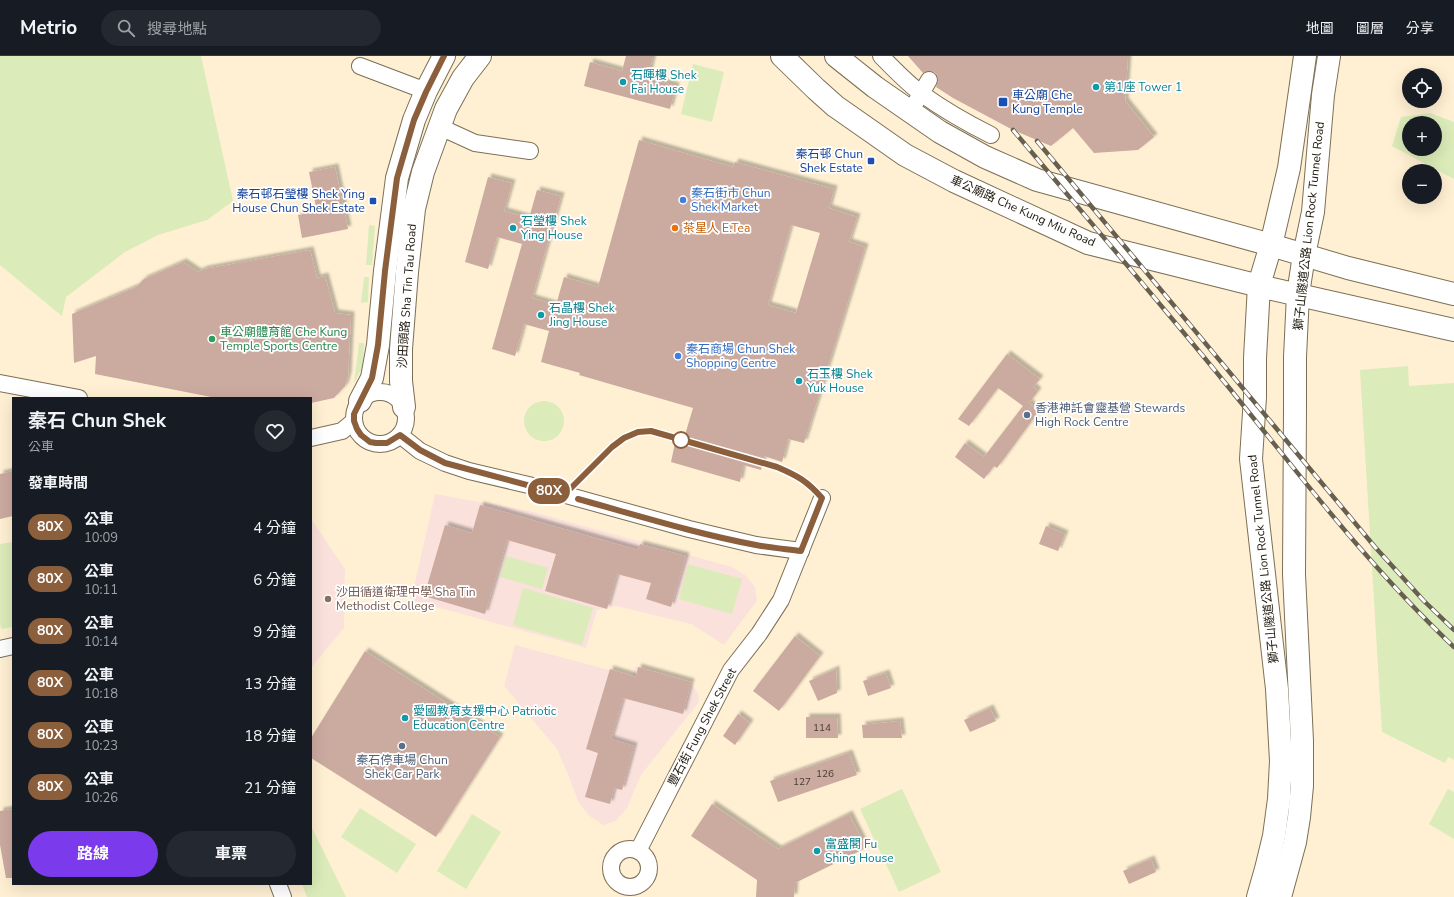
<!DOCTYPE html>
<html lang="zh-TW">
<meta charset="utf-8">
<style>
body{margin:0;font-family:"Nunito Sans","Noto Sans TC",sans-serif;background:#242831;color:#f1f3f6;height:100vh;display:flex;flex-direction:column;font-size:15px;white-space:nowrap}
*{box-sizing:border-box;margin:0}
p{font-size:13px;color:#9ea1a6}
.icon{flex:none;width:22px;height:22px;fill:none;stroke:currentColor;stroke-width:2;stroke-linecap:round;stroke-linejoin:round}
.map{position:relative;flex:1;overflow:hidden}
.details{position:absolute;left:12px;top:341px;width:300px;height:488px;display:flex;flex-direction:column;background:#171b24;border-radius:0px;box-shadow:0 4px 16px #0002}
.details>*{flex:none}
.badge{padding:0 8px;border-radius:13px;font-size:14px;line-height:26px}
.controls{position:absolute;left:1402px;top:12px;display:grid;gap:8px}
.controls a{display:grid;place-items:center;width:40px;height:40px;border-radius:50%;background:#171b24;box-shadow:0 4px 16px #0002;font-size:20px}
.map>.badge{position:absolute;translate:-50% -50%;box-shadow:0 0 0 2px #fff}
h2{padding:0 16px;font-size:15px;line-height:36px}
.round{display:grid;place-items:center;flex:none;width:42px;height:42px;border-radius:21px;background:#242831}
.headline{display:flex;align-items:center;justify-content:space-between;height:68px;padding:0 16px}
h1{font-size:19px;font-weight:700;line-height:30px}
.primary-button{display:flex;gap:8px;margin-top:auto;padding:8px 16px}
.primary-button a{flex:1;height:46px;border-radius:24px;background:#7c3aed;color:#fff;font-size:16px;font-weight:700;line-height:46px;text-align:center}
.primary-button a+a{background:#242831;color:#f1f3f6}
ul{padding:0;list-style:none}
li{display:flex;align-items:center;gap:12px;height:52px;padding:0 16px}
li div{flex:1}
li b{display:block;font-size:15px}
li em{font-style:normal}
li .badge{min-width:44px;font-weight:700;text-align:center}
header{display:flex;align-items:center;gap:24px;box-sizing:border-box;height:56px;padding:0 20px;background:#171b24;border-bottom:1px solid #363941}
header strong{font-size:19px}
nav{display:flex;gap:22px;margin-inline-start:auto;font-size:14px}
.search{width:280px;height:36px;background:#242831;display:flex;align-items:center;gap:10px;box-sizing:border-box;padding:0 14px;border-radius:22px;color:#9ea1a6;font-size:15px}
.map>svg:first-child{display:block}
.education{fill:#fbe1db}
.green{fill:#dbebb9;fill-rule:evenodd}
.building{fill:#cbaaa0;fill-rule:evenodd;filter:url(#shadow)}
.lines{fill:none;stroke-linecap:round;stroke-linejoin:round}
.street-casing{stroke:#7c6f55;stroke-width:18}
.secondary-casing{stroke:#7c6f55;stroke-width:24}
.primary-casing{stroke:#7c6f55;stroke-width:24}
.street{stroke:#fff;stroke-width:16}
.secondary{stroke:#fff;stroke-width:22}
.primary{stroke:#fff;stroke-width:22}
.rail-casing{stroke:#68604f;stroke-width:4.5}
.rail{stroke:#fff;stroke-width:3;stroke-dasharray:9;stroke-linecap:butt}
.line-casing{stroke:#fff;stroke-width:9}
.line{stroke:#8b5e3c;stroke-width:6}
.culture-dot{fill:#0f9aa8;stroke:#fff;stroke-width:1.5}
.transit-dot{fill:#1a4fb4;stroke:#fff;stroke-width:1.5}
.shop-dot{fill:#3f7fe0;stroke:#fff;stroke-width:1.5}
.food-dot{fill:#e8710a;stroke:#fff;stroke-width:1.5}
.leisure-dot{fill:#2e9e5b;stroke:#fff;stroke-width:1.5}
.service-dot{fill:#5c6f8a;stroke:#fff;stroke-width:1.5}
.stop-dot{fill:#fff;stroke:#8b5e3c;stroke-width:2}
.education-dot{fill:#8d6e63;stroke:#fff;stroke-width:1.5}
.labels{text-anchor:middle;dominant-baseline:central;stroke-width:3.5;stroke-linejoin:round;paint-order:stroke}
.number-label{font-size:10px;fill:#483c32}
.culture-label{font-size:12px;fill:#0d838f;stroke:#fff;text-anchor:start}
.transit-label{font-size:12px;fill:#164399;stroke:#fff;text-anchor:end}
.shop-label{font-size:12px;fill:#366cbe;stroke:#fff;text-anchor:start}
.street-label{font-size:12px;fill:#1d180d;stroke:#fff}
.food-label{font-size:12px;fill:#c56008;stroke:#fff;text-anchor:start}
.leisure-label{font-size:12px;fill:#27864d;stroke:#fff;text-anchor:start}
.service-label{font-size:12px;fill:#4e5e75;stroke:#fff;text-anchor:start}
.education-label{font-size:12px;fill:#785e54;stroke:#fff;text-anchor:start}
</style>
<header>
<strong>Metrio</strong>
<div class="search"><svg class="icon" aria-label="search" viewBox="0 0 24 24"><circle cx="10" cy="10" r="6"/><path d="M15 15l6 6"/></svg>搜尋地點</div>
<nav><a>地圖</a><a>圖層</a><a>分享</a></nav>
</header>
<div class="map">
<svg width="1454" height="841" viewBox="0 0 1454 841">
<defs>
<filter id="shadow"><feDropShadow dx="3.5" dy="-3.5" stdDeviation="1" flood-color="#0004"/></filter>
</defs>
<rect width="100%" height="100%" fill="#fff0d3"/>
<!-- education -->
<g class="education">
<path d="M435 438 530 455 732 511 745 519 755 531 757 545 724 589 691 568 616 550 597 554 586 592 411 544Z"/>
<path d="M311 463 345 513 344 572 311 612Z"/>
<path d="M515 589 632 620 636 610 690 626 698 637 699 646 641 719 627 752 616 765 603 769 588 759 578 745 569 721 557 693 504 630Z"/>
</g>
<!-- green -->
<g class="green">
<path d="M0 0H201L233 145 207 164 158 179 125 196 66 241 62 260 0 209Z"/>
<path d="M693 8 724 16 712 66 681 58Z"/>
<path d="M1430 57 1454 66V123L1392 90 1401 61ZM1409 67H1435V93H1409Z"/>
<path d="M369 169 375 170 372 209H366Z"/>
<path d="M364 221H369L368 246 361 247Z"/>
<path d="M359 287H364L363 310 354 327Z"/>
<path d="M1408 310 1409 330 1454 327V704L1448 701 1445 707 1382 676 1360 314Z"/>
<circle cx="544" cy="365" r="20"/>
<path d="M13 486V571L1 573 0 567V488Z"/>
<path d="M506 500 548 512 542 533 500 521Z"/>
<path d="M688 508 742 523 732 558 679 543Z"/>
<path d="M523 532 593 552 582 589 513 569Z"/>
<path d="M902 733 941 816 899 836 860 753Z"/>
<path d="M1448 733 1454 736V783L1429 768Z"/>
<path d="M360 752 416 788 397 817 341 781Z"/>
<path d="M472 758 501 776 466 833 437 815Z"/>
<path d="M311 770 346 841H307L302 828H311Z"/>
</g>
<!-- building -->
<g class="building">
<path d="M626 0H653L648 22 676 30 670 53 584 30 590 6 622 15Z"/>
<path d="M908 0H1128L1125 45 1154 81 1138 94 1094 97 1073 72 1051 90 1013 74 953 42 936 31 938 24 937 19 934 16 929 15 923 17Z"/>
<path d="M639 84 733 111 735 106 834 133 829 152 857 161 849 186 865 191 804 387 788 383 782 406 764 400 761 414 743 409 740 426 671 406 675 387 682 389 693 352 579 319 580 317 541 306 549 275 524 268 515 300 492 293 522 188 497 181 488 213 465 206 488 121 512 127 504 155 529 162 537 134 561 140 532 242 556 249 564 221 598 231ZM791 169 820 177 796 257 768 249Z"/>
<path d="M335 111 348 173 302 182 298 159 317 156 309 116Z"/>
<path d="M310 194 317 222 325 220 335 257 351 259 348 320 345 330 334 342 311 347V342H216L95 318 96 300 74 307 72 258 136 231 144 223 183 206 198 216 205 213Z"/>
<path d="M1007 298 1040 323 1033 331 1038 335 1029 347 1039 355 997 412 994 410 984 423 955 401 965 387 984 401 1023 350 998 332 969 370 958 363Z"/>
<path d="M13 415V460L0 463V418Z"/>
<path d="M480 449 638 494 640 488 686 500 671 551 646 543 651 527 617 518 607 553 545 535 556 498 507 484 485 558 424 540 445 469 472 477Z"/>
<path d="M1046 470 1065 478 1058 495 1039 488Z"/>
<path d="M795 580 820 600 779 655 753 635Z"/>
<path d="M365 595 500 681 436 781 311 702V682Z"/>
<path d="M638 611 691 626 683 658 623 642 611 683 634 690 622 734 614 732 610 748 585 741 598 697 586 693 610 613 636 621Z"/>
<path d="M836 613 837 637 818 645 809 625Z"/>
<path d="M886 617 891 632 868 640 863 625Z"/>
<path d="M990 652 996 665 970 676 964 664Z"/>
<path d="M738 658 750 667 735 689 723 680Z"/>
<path d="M806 661H837L838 682H806Z"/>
<path d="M900 665 902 682H863L862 669Z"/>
<path d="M849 697 857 719 778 746 770 725Z"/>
<path d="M712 748 778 793 849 758 866 792 795 827 794 841H756L757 824 691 780Z"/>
<path d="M13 753V822H6L0 789V755Z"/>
<path d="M1151 803 1156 816 1129 828 1123 815Z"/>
</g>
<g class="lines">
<!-- street casing -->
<g class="street-casing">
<g id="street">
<path d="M881 0C894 13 907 27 922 38 944 54 967 67 991 79"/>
<path d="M360 10 426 35"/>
<path d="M916 46 929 24"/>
<path d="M440 71 475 87 530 95"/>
<path d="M0 327 79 342"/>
<circle cx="380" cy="362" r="26"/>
<path d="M400 379 420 395 445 407 469 415 537 431 689 473 756 489 801 495"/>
<path d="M311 382 342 375 354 365"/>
<path d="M0 593 13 590"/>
<circle cx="630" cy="812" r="19"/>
<path d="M638 795 731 614 759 578 781 544 822 442"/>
<path d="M278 828 283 841"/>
</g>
</g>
<!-- secondary casing -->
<g class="secondary-casing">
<g id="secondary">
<path d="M1271 189 1289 112 1305 0"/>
<path d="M1304 199 1313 156 1323 39 1329 0"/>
<path d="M360 345 372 322 378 289 385 215 397 122 414 64 426 35 444 0"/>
<path d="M404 351 401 325V293L407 216 414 153 423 116 446 53 463 22 480 0"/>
</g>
</g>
<!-- primary casing -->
<g class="primary-casing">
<g id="primary">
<path d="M782 0 816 33 835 50 905 99 954 125 1088 187 1272 233 1454 274"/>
<path d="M836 0 875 31 940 76 985 101 1037 124 1271 189 1348 212 1454 238"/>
<path d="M1258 841 1266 813 1274 780 1279 743 1281 705 1277 633 1251 403 1255 341V302L1259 229 1271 189"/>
<path d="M1280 841 1295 786 1299 761 1302 730V685L1294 518 1295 353V301L1298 238 1304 199"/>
</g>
</g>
<!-- street -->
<use href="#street" class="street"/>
<!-- secondary -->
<use href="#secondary" class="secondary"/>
<!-- primary -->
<use href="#primary" class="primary"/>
<!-- rail casing -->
<g class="rail-casing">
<g id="rail">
<path d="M1013 74C1084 159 1156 242 1226 328 1299 418 1369 511 1454 591"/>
<path d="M1037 85 1375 491 1424 545 1454 574"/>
</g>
</g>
<!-- rail -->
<use href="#rail" class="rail"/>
</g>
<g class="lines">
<!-- line casing -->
<g class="line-casing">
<path id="line" d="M444 0 426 36 414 64 397 122 385 215 378 289 372 322 354 358V365L357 373 361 379 370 386 376 387H387L400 379 420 394 445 407 564 439 612 391 624 382 638 376 651 375 777 411C798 420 807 425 822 442L801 495C786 493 771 492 756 489 697 478 636 459 578 443"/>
</g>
<!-- line -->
<use href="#line" class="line"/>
</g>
<!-- markers -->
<g class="culture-dot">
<circle cx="623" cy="26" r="4"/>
<circle cx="1096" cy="31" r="4"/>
<circle cx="513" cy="172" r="4"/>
<circle cx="541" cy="259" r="4"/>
<circle cx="799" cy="325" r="4"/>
<circle cx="405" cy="662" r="4"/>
<circle cx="817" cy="795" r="4"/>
</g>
<g class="transit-dot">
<rect x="998" y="41" width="10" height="10" rx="2"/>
<rect x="867" y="101" width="8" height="8" rx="2"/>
<rect x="369" y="141" width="8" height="8" rx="2"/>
</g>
<g class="shop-dot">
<circle cx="683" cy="144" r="4"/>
<circle cx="678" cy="300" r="4"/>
</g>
<circle class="food-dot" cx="675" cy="172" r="4"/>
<circle class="leisure-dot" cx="212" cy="283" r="4"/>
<g class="service-dot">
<circle cx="1027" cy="359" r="4"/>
<circle cx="402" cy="690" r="4"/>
</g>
<circle class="stop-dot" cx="681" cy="384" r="8"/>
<circle class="education-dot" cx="328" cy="543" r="4"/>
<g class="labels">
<!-- number labels -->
<g class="number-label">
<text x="822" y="672">114</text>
<text x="825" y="718">126</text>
<text x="802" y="726">127</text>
</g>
<!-- culture labels -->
<g class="culture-label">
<text x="631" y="19">石暉樓 Shek<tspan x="631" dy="14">Fai House</tspan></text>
<text x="1104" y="31">第1座 Tower 1</text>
<text x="521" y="165">石瑩樓 Shek<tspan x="521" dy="14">Ying House</tspan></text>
<text x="549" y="252">石晶樓 Shek<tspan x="549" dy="14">Jing House</tspan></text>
<text x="807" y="318">石玉樓 Shek<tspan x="807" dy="14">Yuk House</tspan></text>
<text x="413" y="655">愛國教育支援中心 Patriotic<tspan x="413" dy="14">Education Centre</tspan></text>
<text x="825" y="788">富盛閣 Fu<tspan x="825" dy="14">Shing House</tspan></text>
</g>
<!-- transit labels -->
<g class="transit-label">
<text x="1012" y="39" text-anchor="start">車公廟 Che<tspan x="1012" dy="14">Kung Temple</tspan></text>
<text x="863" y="98">秦石邨 Chun<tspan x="863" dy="14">Shek Estate</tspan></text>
<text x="365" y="138">秦石邨石瑩樓 Shek Ying<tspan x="365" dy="14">House Chun Shek Estate</tspan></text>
</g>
<!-- shop labels -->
<g class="shop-label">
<text x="691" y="137">秦石街市 Chun<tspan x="691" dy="14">Shek Market</tspan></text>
<text x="686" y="293">秦石商場 Chun Shek<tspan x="686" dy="14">Shopping Centre</tspan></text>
</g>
<!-- street labels -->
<g class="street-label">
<text transform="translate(1023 155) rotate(24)">車公廟路 Che Kung Miu Road</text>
<text transform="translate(1309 170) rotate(-84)">獅子山隧道公路 Lion Rock Tunnel Road</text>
<text transform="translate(407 240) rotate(-86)">沙田頭路 Sha Tin Tau Road</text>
<text transform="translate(1263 503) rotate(-96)">獅子山隧道公路 Lion Rock Tunnel Road</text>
<text transform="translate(702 671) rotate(-62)">豐石街 Fung Shek Street</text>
</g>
<!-- food labels -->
<g class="food-label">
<text x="683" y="172">茶星人 E.Tea</text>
</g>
<!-- leisure labels -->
<g class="leisure-label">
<text x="220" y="276">車公廟體育館 Che Kung<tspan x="220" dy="14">Temple Sports Centre</tspan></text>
</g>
<!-- service labels -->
<g class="service-label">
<text x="1035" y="352">香港神託會靈基營 Stewards<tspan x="1035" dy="14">High Rock Centre</tspan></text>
<text x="402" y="704" text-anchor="middle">秦石停車場 Chun<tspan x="402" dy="14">Shek Car Park</tspan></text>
</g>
<!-- education labels -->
<g class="education-label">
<text x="336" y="536">沙田循道衛理中學 Sha Tin<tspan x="336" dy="14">Methodist College</tspan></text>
</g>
</g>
</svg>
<div class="controls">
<a><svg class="icon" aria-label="locate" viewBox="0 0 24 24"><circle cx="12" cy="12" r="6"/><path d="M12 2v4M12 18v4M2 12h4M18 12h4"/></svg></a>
<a>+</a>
<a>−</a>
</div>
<b class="badge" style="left:549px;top:435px;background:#8b5e3c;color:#fff">80X</b>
<section class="details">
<div class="headline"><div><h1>秦石 Chun Shek</h1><p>公車</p></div><a class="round"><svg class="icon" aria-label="heart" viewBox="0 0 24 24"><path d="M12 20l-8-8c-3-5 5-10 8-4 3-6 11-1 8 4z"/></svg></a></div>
<h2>發車時間</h2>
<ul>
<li><span class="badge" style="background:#8b5e3c;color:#fff">80X</span><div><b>公車</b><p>10:09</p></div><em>4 分鐘</em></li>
<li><span class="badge" style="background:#8b5e3c;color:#fff">80X</span><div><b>公車</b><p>10:11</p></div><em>6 分鐘</em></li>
<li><span class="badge" style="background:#8b5e3c;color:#fff">80X</span><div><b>公車</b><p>10:14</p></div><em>9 分鐘</em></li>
<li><span class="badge" style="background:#8b5e3c;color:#fff">80X</span><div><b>公車</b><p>10:18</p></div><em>13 分鐘</em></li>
<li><span class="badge" style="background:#8b5e3c;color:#fff">80X</span><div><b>公車</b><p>10:23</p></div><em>18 分鐘</em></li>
<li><span class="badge" style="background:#8b5e3c;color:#fff">80X</span><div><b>公車</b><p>10:26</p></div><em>21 分鐘</em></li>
</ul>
<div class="primary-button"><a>路線</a><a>車票</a></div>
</section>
</div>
